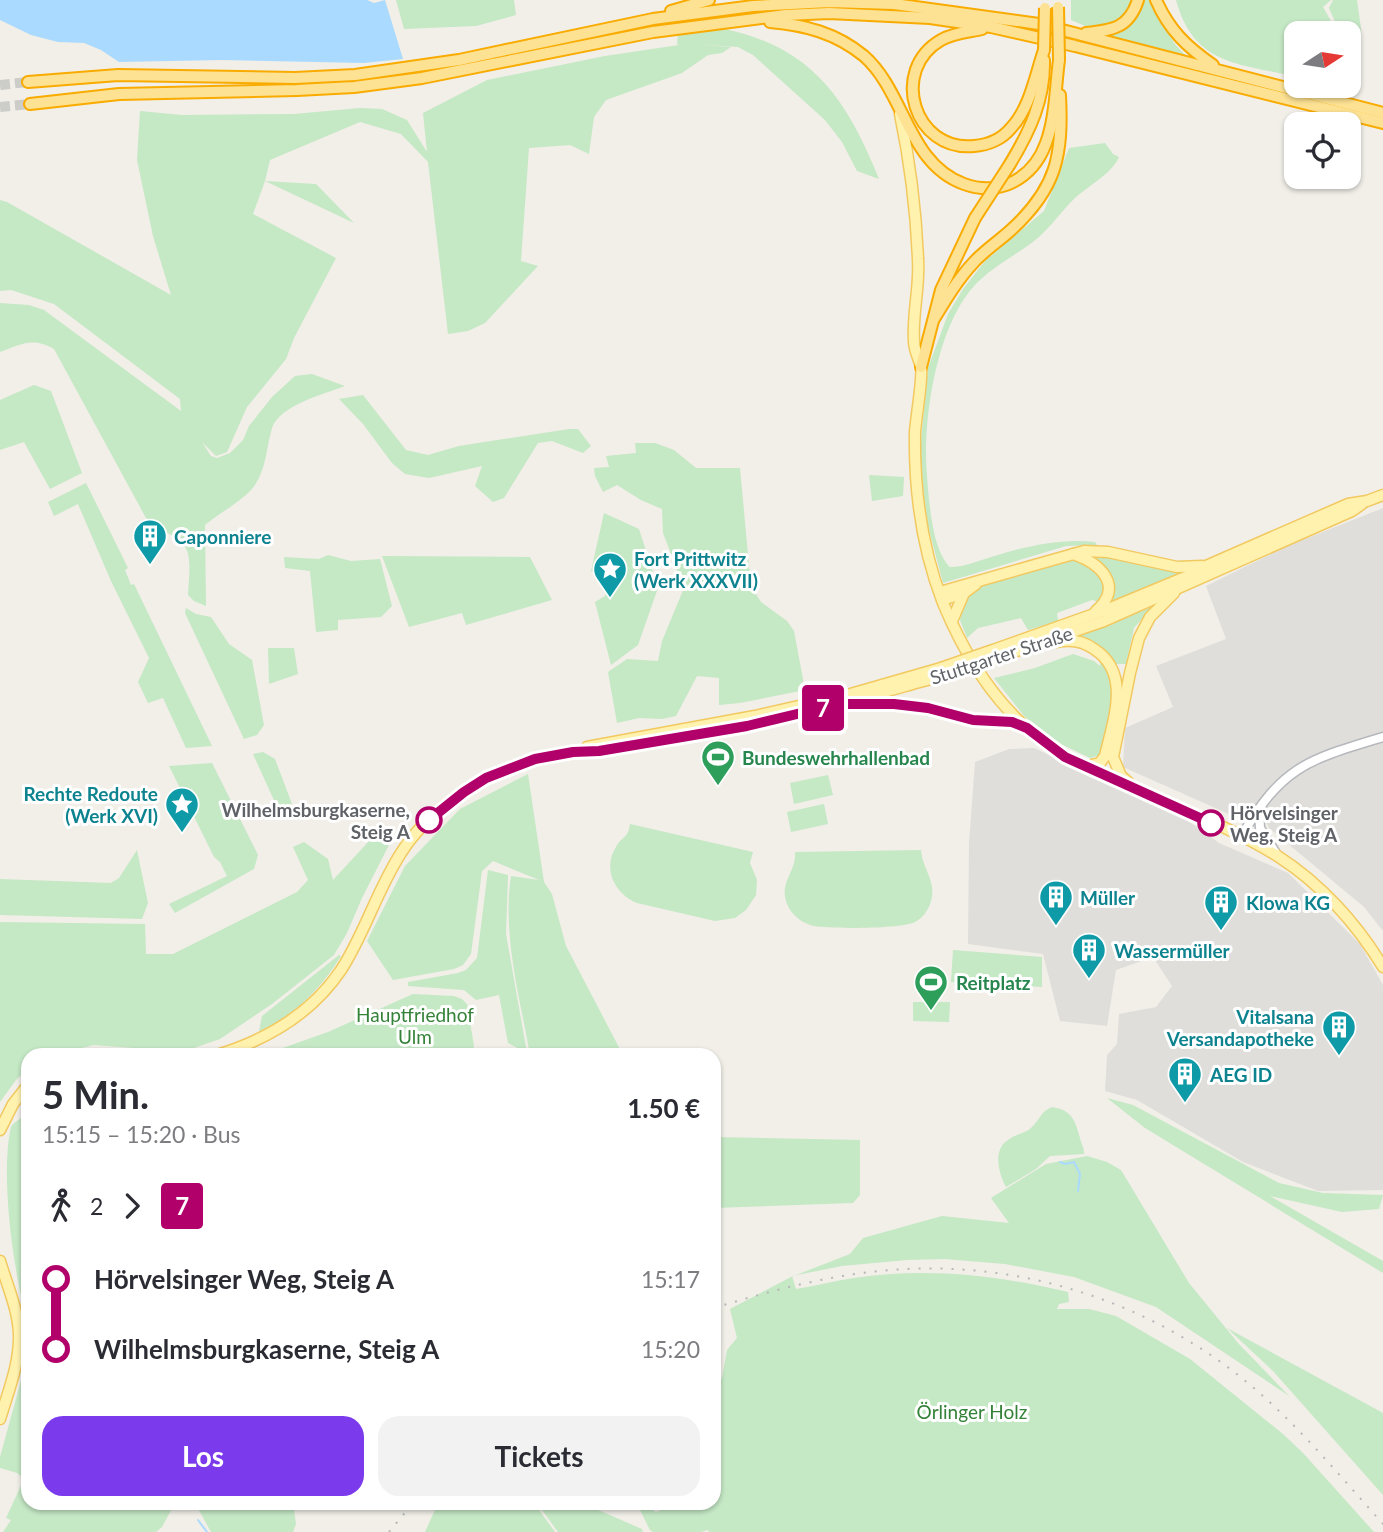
<!DOCTYPE html>
<html lang="de">
<meta charset="utf-8">
<style>
body{margin:0;font-family:Lato,sans-serif;background:#f2f2f3;color:#2b2b33;height:100vh;display:flex;flex-direction:column;font-size:26px;white-space:nowrap}
*{box-sizing:border-box;margin:0}
p{font-size:23px;color:#7c7c81}
.icon{flex:none;width:38px;height:38px;fill:none;stroke:currentColor;stroke-width:2;stroke-linecap:round;stroke-linejoin:round}
.map{position:relative;flex:1;overflow:hidden}
.sheet{position:absolute;left:21px;top:1048px;width:700px;height:462px;display:flex;flex-direction:column;background:#fff;border-radius:21px;box-shadow:0 2px 5px #0004}
.sheet>*{flex:none}
.badge{padding:0 14px;border-radius:5px;font-size:24px;line-height:46px}
.needle{width:46px;rotate:78deg}
.tools{position:absolute;left:1284px;top:21px;display:grid;gap:14px}
.tools a{display:grid;place-items:center;width:77px;height:77px;border-radius:14px;background:#fff;box-shadow:0 2px 5px #0004;font-size:35px}
.map>.badge{position:absolute;translate:-50% -50%;box-shadow:0 0 0 4px #fff}
.legs{display:flex;align-items:center;gap:10px;height:77px;padding:0 21px;font-size:23px}
.legs p{margin-inline-start:auto}
.summary{display:flex;align-items:center;justify-content:space-between;height:119px;padding:0 21px}
h1{font-size:38px;font-weight:700;line-height:52px}
.action{display:flex;gap:14px;margin-top:auto;padding:14px 21px}
.action a{flex:1;height:80px;border-radius:21px;background:#7c3aed;color:#fff;font-size:28px;font-weight:700;line-height:80px;text-align:center}
.action a+a{background:#f2f2f3;color:#2b2b33}
ul{padding:0 21px;list-style:none}
li{display:flex;align-items:center;gap:24px;height:70px;font-size:26px}
li i{display:grid;place-items:center;width:10px;height:100%;margin:0 9px;background:currentColor}
li i::after{content:'';width:18px;height:18px;margin:-9px;border:5px solid;border-radius:50%;background:#fff}
li p{margin-inline-start:auto}
li:first-child i{background:linear-gradient(#0000 50%,currentColor 0)}
li:last-child i{background:linear-gradient(currentColor 50%,#0000 0)}
.map>svg:first-child{display:block}
.industrial{fill:#e0deda}
.green{fill:#c5e8c5}
.water{fill:#aadaff}
.lines{fill:none;stroke-linecap:round;stroke-linejoin:round}
.stream{stroke:#aadaff;stroke-width:2}
.highway-tunnel{stroke:#ccccc8;stroke-width:10;stroke-dasharray:10 5;stroke-linecap:butt}
.minor-casing{stroke:#b5b8bc;stroke-width:11}
.major-casing{stroke:#f2c960;stroke-width:13}
.highway-casing{stroke:#f9ab00;stroke-width:14}
.minor{stroke:#fff;stroke-width:8}
.major{stroke:#fff2af;stroke-width:10}
.highway{stroke:#fde293;stroke-width:10}
.rail{stroke:#b6b7b8;stroke-width:2;stroke-dasharray:2 9;stroke-linecap:butt}
.major-bridge-casing{stroke:#f2c960;stroke-width:13;stroke-linecap:butt}
.highway-bridge-casing{stroke:#f9ab00;stroke-width:14;stroke-linecap:butt}
.major-bridge{stroke:#fff2af;stroke-width:10}
.highway-bridge{stroke:#fde293;stroke-width:10}
.line-1-casing{stroke:#fff;stroke-width:16}
.line-1{stroke:#b1006a;stroke-width:10}
.stop-1-dot{fill:#fff;stroke:#b1006a;stroke-width:3.5}
.labels{text-anchor:middle;dominant-baseline:central;stroke-width:6;stroke-linejoin:round;paint-order:stroke}
.culture-label{font-size:19px;font-weight:bold;fill:#0d838f;stroke:#fff;text-anchor:start}
.street-label{font-size:19px;fill:#5f6368;stroke:#fff}
.leisure-label{font-size:19px;font-weight:bold;fill:#27864d;stroke:#fff;text-anchor:start}
.stop-label{font-size:19px;font-weight:bold;fill:#5f6368;stroke:#fff;text-anchor:end}
.park-label{font-size:19px;fill:#348238;stroke:#fff}
</style>
<div class="map">
<svg width="1383" height="1532" viewBox="0 0 1383 1532">
<rect width="100%" height="100%" fill="#f1efe8"/>
<!-- industrial -->
<g class="industrial">
<path d="M1383 508V931L1364 907 1269 828 1259 809 1249 823 1123 767 1125 728 1173 707 1156 666 1226 639 1206 586 1285 547Z"/>
<path d="M1034 748 1187 820 1219 843 1288 873 1360 944 1383 985V1190L1318 1191 1243 1162 1137 1100 1105 1091 1107 1055 1117 1044 1119 1014 1156 1007 1172 986 1153 957 1116 970 1107 1026 1060 1021 1043 954 968 944 969 843 975 762 1009 749Z"/>
</g>
<!-- green -->
<g class="green">
<path d="M396 0H514L516 15 476 26 404 29Z"/>
<path d="M1071 0H1152L1174 43 1185 55 1111 37 1071 20Z"/>
<path d="M1176 0H1331L1323 7 1338 33H1297V77C1239 63 1194 66 1176 0Z"/>
<path d="M1333 0H1357L1361 28V82L1349 80V33H1340L1329 8Z"/>
<path d="M719 28C810 45 846 97 879 179L857 171 842 142 825 120 753 55 738 47 695 44 731 47 722 53 708 55 682 73 606 100 594 117 589 154 570 145 529 148 521 261 538 266 485 323 468 331 448 334 428 162 401 134 360 122 270 160 265 181 316 184 354 223 265 181 253 214 336 258 294 338 286 359 247 407 227 452 216 456 202 442 211 456 217 458 230 453 243 440 249 426 272 397 295 376 312 374 345 386C324 394 280 405 272 428 266 448 267 466 255 485 247 498 218 514 205 525L206 606 194 601 188 595C192 537 190 550 146 518L54 349C32 337 22 344 0 352V303L29 305 44 310 181 411 180 399 54 304 11 290 0 291V200L7 202 171 295 153 236 137 160 140 111 182 115 294 114 360 108 382 109 407 120 427 152 423 113 487 80 605 56 679 45 677 44 678 35Z"/>
<path d="M1105 143 1113 154 1119 157C1111 175 1087 186 1073 200 1062 211 1052 225 1040 236 1022 252 998 263 980 280 937 319 922 420 927 476 929 501 932 550 950 567 967 567 982 559 998 555 1027 546 1064 538 1095 542L1097 545 1066 546 943 583 924 511 920 450 928 368 948 314 963 289 985 261 1044 211 1069 148Z"/>
<path d="M34 385 51 391 82 473 50 489 24 442 0 450V400Z"/>
<path d="M363 395 406 450 428 455 459 446 569 429H578L591 446 583 453 552 441 538 443 504 498 493 502 475 486 482 466 429 478 405 474 392 463 363 424 339 399Z"/>
<path d="M635 443H655L674 450 696 468H740L750 576 754 591 761 602 787 621 794 631 805 690 740 703 719 705V678L697 676 676 716 662 719 639 718 617 723 608 672 627 659 658 661 662 641 684 588 663 533 662 509 641 500 617 485 603 492 595 476 594 468 609 467 606 456 636 453Z"/>
<path d="M869 475 904 477 903 496 872 501Z"/>
<path d="M86 483 128 568 125 570 131 585 134 584 212 746 186 748 163 698 148 703 138 682 149 658 111 581 78 504 54 516 48 502Z"/>
<path d="M604 513 639 529 658 588 638 645 611 665 595 602 605 596 607 585 602 575 591 571Z"/>
<path d="M328 555 351 561 380 559 392 606 381 617 338 620V630L316 632 310 571 285 568 284 557 319 559Z"/>
<path d="M1103 555 1166 571 1184 572 1109 604 1092 600 1057 613 1058 621 1028 630 1021 618 978 628 967 638 960 620 963 600 977 587 1068 558Z"/>
<path d="M382 556 530 557 552 600 466 625 462 613 409 627Z"/>
<path d="M1158 601 1134 628 1126 664H1116L1114 695 1101 755 1090 758 1061 744 1025 717 994 678 1035 668 1073 654 1094 661 1100 666V659L1074 637Z"/>
<path d="M186 608 196 614 211 617 229 644 252 660 264 725 257 735 244 739 185 613Z"/>
<path d="M268 648H294L298 674 269 684Z"/>
<path d="M263 752 275 759 292 804 278 809 253 754Z"/>
<path d="M212 763 258 855 254 869 175 913 169 904 227 876 220 862 214 857 169 766Z"/>
<path d="M528 774 544 882 552 894 566 946 623 1055H530C520 997 502 935 511 876L539 880 493 861 482 871 471 954 463 965 454 969 393 980 367 941 405 866 460 809Z"/>
<path d="M828 775 833 795 794 804 790 783Z"/>
<path d="M824 804 828 824 791 832 787 812Z"/>
<path d="M630 824 753 852 750 863 757 880 756 895 746 910 735 918 715 921 637 903C615 894 602 869 616 847 622 836 628 839 630 824Z"/>
<path d="M376 837 383 839 389 845 362 898 347 933 334 955 272 1004 220 1039 191 1049 174 1051 94 1045 53 1055H28V1069L16 1080 0 1102V922L145 924 146 954H173L297 892 308 880 293 847 304 842 328 859 333 880 370 840Z"/>
<path d="M137 850 148 903 142 919 0 915V879L111 883 119 878Z"/>
<path d="M921 850C922 868 937 882 931 901 929 909 923 918 915 922 902 929 830 929 814 926 804 924 794 917 789 908 776 883 797 873 795 852Z"/>
<path d="M488 870 508 875 506 934 527 1053 508 1043 499 995 476 1000 464 990 408 986V982L458 973 466 970 477 958Z"/>
<path d="M953 950 1042 957V987L951 982Z"/>
<path d="M339 955 341 956C322 987 294 1017 259 1031L262 1016Z"/>
<path d="M413 994 454 996 462 999 467 1004 474 1046 471 1055H263L328 1032Z"/>
<path d="M913 1002H950L949 1022 913 1021Z"/>
<path d="M1107 1098 1133 1105 1279 1183 1323 1193 1383 1195 1379 1209 1342 1212 1270 1196 1383 1261V1273L1145 1128Z"/>
<path d="M1052 1107C1072 1110 1075 1120 1080 1138 1081 1144 1084 1146 1084 1154L1050 1156 1036 1169 1006 1187C999 1174 992 1150 1008 1140 1015 1134 1026 1134 1033 1126 1040 1119 1041 1111 1052 1107Z"/>
<path d="M28 1113V1323C13 1272 0 1175 11 1127 15 1121 23 1117 28 1113Z"/>
<path d="M714 1137 860 1140V1195L853 1203 714 1208Z"/>
<path d="M1087 1156 1107 1162 1121 1170 1189 1283 1238 1343 1289 1396 1156 1307 1074 1277 1005 1264 945 1259 907 1260 842 1266 792 1276 796 1289C815 1286 834 1281 854 1278 926 1267 997 1275 1068 1292L1069 1302 1059 1304 1057 1309H1089L1116 1316 1190 1359 1283 1434 1303 1453 1374 1532H709L708 1530 701 1532H653L650 1530 638 1506 648 1507 656 1512 679 1503H714V1383L722 1378 727 1350 737 1338 730 1309 791 1277 850 1254 863 1238 942 1216 1009 1223 991 1198 1046 1164Z"/>
<path d="M1227 1328 1383 1413V1495L1273 1371Z"/>
<path d="M28 1355V1503H175L162 1527 156 1532H3L11 1520 6 1518 24 1479 17 1473 0 1468V1457Z"/>
<path d="M195 1503H293L296 1524 293 1532H211Z"/>
<path d="M438 1503H534L555 1532H425Z"/>
<path d="M537 1503H582L642 1529 643 1532H558Z"/>
</g>
<!-- water -->
<path class="water" d="M0 0H367L374 3 385 0 403 59 364 63 222 60 119 62 101 50 84 43 58 42 31 35 0 20Z"/>
<g class="lines">
<!-- stream -->
<g class="stream">
<path d="M1060 1162 1065 1164 1074 1162 1080 1174 1078 1191"/>
<path d="M198 1520 207 1532"/>
</g>
<!-- highway-tunnel -->
<g class="highway-tunnel">
<path d="M0 85 28 82"/>
<path d="M0 107 30 104"/>
</g>
<!-- minor casing -->
<g class="minor-casing">
<g id="minor">
<path d="M1259 809 1260 828 1277 855"/>
<path d="M1241 837C1282 766 1307 760 1383 737"/>
</g>
</g>
<!-- major casing -->
<g class="major-casing">
<g id="major">
<path d="M900 114C910 162 916 210 918 259 920 287 912 314 914 341 914 351 919 358 921 367 923 378 916 417 915 432 914 489 922 549 943 603 965 656 997 708 1044 742 1070 762 1102 774 1131 787 1180 809 1233 828 1279 857 1321 884 1357 924 1383 967"/>
<path d="M1073 554C1100 563 1125 586 1096 611"/>
<path d="M940 592 1084 551 1108 552 1177 567 1202 566"/>
<path d="M942 600 964 593 976 584"/>
<path d="M952 621 964 593"/>
<path d="M1057 642C1070 639 1083 641 1094 649 1132 673 1113 721 1105 756L1100 763 1087 766"/>
<path d="M993 650 1108 609 1190 575 1206 566 1348 504 1367 501 1383 495"/>
<path d="M999 657 1104 621 1352 511 1362 504"/>
<path d="M853 704 911 705 973 720 1012 721 1021 725"/>
<path d="M587 747 755 716 847 695 941 668"/>
<path d="M1128 782 1121 776 1113 757 1130 673 1139 638 1150 617 1174 593"/>
<path d="M217 1055C266 1040 312 1013 341 970 365 933 377 890 401 853 417 827 441 807 465 791 498 769 535 756 574 752 582 751 591 752 600 751 648 745 698 735 746 726 813 713 879 693 945 675"/>
<path d="M0 1130 13 1104 28 1085"/>
<path d="M0 1261C7 1285 18 1309 19 1334 20 1363 8 1392 0 1419"/>
</g>
</g>
<!-- highway casing -->
<g class="highway-casing">
<g id="highway">
<path d="M1156 0C1169 30 1187 47 1213 65"/>
<path d="M671 11 709 0"/>
<path d="M770 22C805 25 836 33 864 56 905 92 908 164 964 184 978 189 992 190 1006 185 1057 166 1053 105 1059 60"/>
<path d="M982 29C968 32 953 33 941 40 889 70 914 152 974 146 988 145 1002 139 1011 128 1030 108 1035 76 1044 50"/>
<path d="M1086 33C1113 30 1129 28 1138 0"/>
<path d="M28 82 118 75 295 78 355 75 459 60 653 19 753 6 829 2 894 4 1039 24 1383 113"/>
<path d="M30 104 119 94 297 90 354 87 422 78 653 32 786 15 829 13 930 18 991 27 1075 46 1383 123"/>
<path d="M1010 164C1030 131 1045 99 1044 60"/>
<path d="M934 319C946 299 958 279 974 262 985 250 999 241 1011 230 1057 188 1063 155 1060 95"/>
<path d="M921 367 941 290 975 218"/>
</g>
</g>
<!-- minor -->
<use href="#minor" class="minor"/>
<!-- major -->
<use href="#major" class="major"/>
<!-- highway -->
<use href="#highway" class="highway"/>
<!-- rail -->
<g class="rail">
<path d="M714 1308C776 1289 841 1272 906 1269 1027 1263 1149 1303 1243 1379 1295 1421 1338 1474 1383 1524"/>
<path d="M389 1532 413 1503"/>
</g>
<!-- major-bridge casing -->
<g class="major-bridge-casing">
<g id="major-bridge">
<path d="M941 668 993 650"/>
<path d="M945 675 999 657"/>
</g>
</g>
<!-- highway-bridge casing -->
<g class="highway-bridge-casing">
<g id="highway-bridge">
<path d="M1058 7 1059 60"/>
<path d="M1044 50 1045 8"/>
<path d="M975 218 1010 164"/>
</g>
</g>
<!-- major-bridge -->
<use href="#major-bridge" class="major-bridge"/>
<!-- highway-bridge -->
<use href="#highway-bridge" class="highway-bridge"/>
</g>
<g class="lines">
<!-- line-1 casing -->
<g class="line-1-casing">
<path id="line-1" d="M429 820 464 792 486 778 535 759 573 752 599 751 747 726 839 704H894L928 708 973 720 1012 722 1027 728 1065 757 1211 823"/>
</g>
<!-- line-1 -->
<use href="#line-1" class="line-1"/>
</g>
<!-- icons -->
<defs>
<g id="building-pin" transform="scale(1.75)"><path d="M0 17L-7.5 6A9.5 9.5 0 1 1 7.5 6Z" fill="#0f9aa8" stroke="#fff"/><path d="M-4-6H4V6H1V3H-1V6H-4ZM-2.5-4.3h1.7v1.8h-1.7ZM.8-4.3h1.7v1.8H.8ZM-2.5-1h1.7V.8h-1.7ZM.8-1h1.7V.8H.8Z" fill="#fff"/></g>
<g id="sight-pin" transform="scale(1.75)"><path d="M0 17L-7.5 6A9.5 9.5 0 1 1 7.5 6Z" fill="#0f9aa8" stroke="#fff"/><path d="M0-6L1.8-2.2L6-1.7L2.9 1.2L3.7 5.4L0 3.3L-3.7 5.4L-2.9 1.2L-6-1.7L-1.8-2.2Z" fill="#fff"/></g>
<g id="stadium-pin" transform="scale(1.75)"><path d="M0 17L-7.5 6A9.5 9.5 0 1 1 7.5 6Z" fill="#2e9e5b" stroke="#fff"/><path d="M0-5a6.5 5 0 1 0 0 10a6.5 5 0 1 0 0-10ZM-3.5-1.8h7v3.6h-7Z" fill="#fff"/></g>
</defs>
<g fill-rule="evenodd">
<use href="#building-pin" x="150" y="536"/>
<use href="#sight-pin" x="610" y="569"/>
<use href="#stadium-pin" x="718" y="757"/>
<use href="#sight-pin" x="182" y="804"/>
<use href="#building-pin" x="1056" y="897"/>
<use href="#building-pin" x="1221" y="902"/>
<use href="#building-pin" x="1089" y="950"/>
<use href="#stadium-pin" x="931" y="982"/>
<use href="#building-pin" x="1339" y="1027"/>
<use href="#building-pin" x="1185" y="1074"/>
</g>
<!-- markers -->
<g class="stop-1-dot">
<circle cx="429" cy="820" r="12"/>
<circle cx="1211" cy="823" r="12"/>
</g>
<g class="labels">
<!-- culture labels -->
<g class="culture-label">
<text x="174" y="536">Caponniere</text>
<text x="634" y="558">Fort Prittwitz<tspan x="634" dy="22">(Werk XXXVII)</tspan></text>
<text x="158" y="793" text-anchor="end">Rechte Redoute<tspan x="158" dy="22">(Werk XVI)</tspan></text>
<text x="1080" y="897">Müller</text>
<text x="1246" y="902">Klowa KG</text>
<text x="1114" y="950">Wassermüller</text>
<text x="1314" y="1016" text-anchor="end">Vitalsana<tspan x="1314" dy="22">Versandapotheke</tspan></text>
<text x="1210" y="1074">AEG ID</text>
</g>
<!-- street labels -->
<g class="street-label">
<text transform="translate(1001 655) rotate(-18)">Stuttgarter Straße</text>
</g>
<!-- leisure labels -->
<g class="leisure-label">
<text x="742" y="757">Bundeswehrhallenbad</text>
<text x="956" y="982">Reitplatz</text>
</g>
<!-- stop labels -->
<g class="stop-label">
<text x="410" y="809">Wilhelmsburgkaserne,<tspan x="410" dy="22">Steig A</tspan></text>
<text x="1230" y="812" text-anchor="start">Hörvelsinger<tspan x="1230" dy="22">Weg, Steig A</tspan></text>
</g>
<!-- park labels -->
<g class="park-label">
<text x="415" y="1014">Hauptfriedhof<tspan x="415" dy="22">Ulm</tspan></text>
<text x="972" y="1411">Örlinger Holz</text>
</g>
</g>
</svg>
<div class="tools">
<a><svg class="needle" viewBox="-14 -14 28 28"><path d="M0-13l5 13h-10z" fill="#e53935"/><path d="M0 13l5-13h-10z" fill="#7c7c81"/></svg></a>
<a><svg class="icon" aria-label="locate" viewBox="0 0 24 24"><circle cx="12" cy="12" r="6"/><path d="M12 2v4M12 18v4M2 12h4M18 12h4"/></svg></a>
</div>
<b class="badge" style="left:823px;top:708px;background:#b1006a;color:#fff">7</b>
<section class="sheet">
<div class="summary"><div><h1>5 Min.</h1><p>15:15 – 15:20 · Bus</p></div><b>1.50 €</b></div>
<div class="legs"><svg class="icon" aria-label="walk" viewBox="0 0 24 24"><circle cx="13" cy="4" r="2"/><path d="M13 8l-2 6 4 7M11 14l-3 7M7 12l3-4h3l4 4"/></svg>2<svg class="icon" aria-label="forward" viewBox="0 0 24 24"><path d="M9 5l7 7-7 7"/></svg><b class="badge" style="background:#b1006a;color:#fff">7</b></div>
<ul>
<li><i style="color:#b1006a"></i><b>Hörvelsinger Weg, Steig A</b><p>15:17</p></li>
<li><i style="color:#b1006a"></i><b>Wilhelmsburgkaserne, Steig A</b><p>15:20</p></li>
</ul>
<div class="action"><a>Los</a><a>Tickets</a></div>
</section>
</div>
